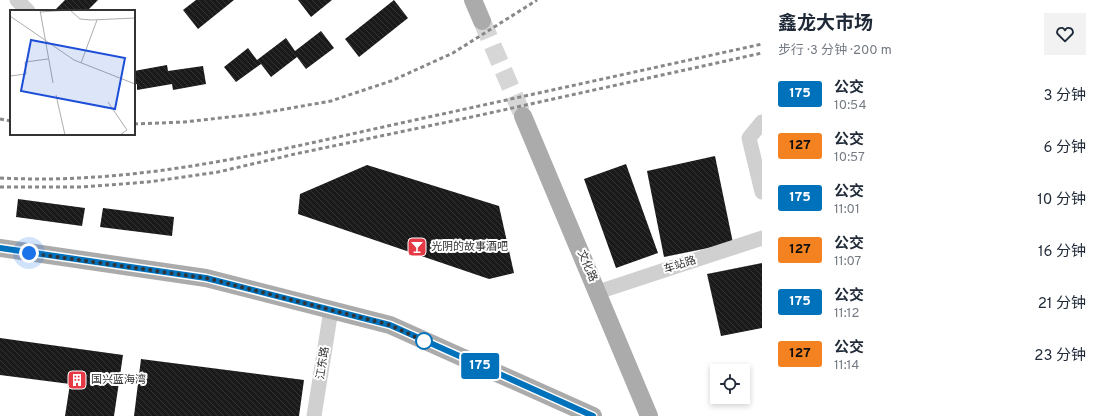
<!DOCTYPE html>
<html lang="zh">
<meta charset="utf-8">
<style>
body{margin:0;font-family:Overpass,"Noto Sans SC",sans-serif;background:#f2f2f3;color:#1f2937;height:100vh;display:flex;flex-direction:column;font-size:15px;white-space:nowrap}
*{box-sizing:border-box;margin:0}
p{font-size:13px;color:#747a83}
.icon{flex:none;width:22px;height:22px;fill:none;stroke:currentColor;stroke-width:2;stroke-linecap:round;stroke-linejoin:round}
.map{position:relative;flex:1;overflow:hidden}
.panel{display:flex;flex-direction:column;background:#fff;width:340px}
.panel>*{flex:none}
.badge{padding:0 8px;border-radius:3px;font-size:14px;line-height:26px}
.fabs{position:absolute;left:710px;top:364px;display:grid;gap:8px}
.fabs a{display:grid;place-items:center;width:40px;height:40px;border-radius:0px;background:#fff;box-shadow:0 2px 6px #0003;font-size:20px}
.you{position:absolute;width:20px;height:20px;margin:-10px;border:3px solid #fff;border-radius:50%;background:#1a73e8;box-shadow:0 0 0 6px #1a73e833}
.map>.badge{position:absolute;translate:-50% -50%;box-shadow:0 0 0 2px #fff}
.round{display:grid;place-items:center;flex:none;width:42px;height:42px;border-radius:0px;background:#f2f2f3}
.headline{display:flex;align-items:center;justify-content:space-between;height:68px;padding:0 16px}
h1{font-size:19px;font-weight:700;line-height:30px}
ul{padding:0;list-style:none}
li{display:flex;align-items:center;gap:12px;height:52px;padding:0 16px}
li div{flex:1}
li b{display:block;font-size:15px}
li em{font-style:normal}
li .badge{min-width:44px;font-weight:700;text-align:center}
main{display:flex;flex:1;min-height:0}
.map>svg:first-child{display:block}
.building{fill:url(#building-back-hatch)}
.lines{fill:none;stroke-linecap:round;stroke-linejoin:round}
.major-tunnel{stroke:#d6d6d6;stroke-width:18;stroke-dasharray:18 9;stroke-linecap:butt}
.minor{stroke:#d0d0d0;stroke-width:15}
.major{stroke:#ababab;stroke-width:18}
.rail{stroke:#888;stroke-width:3;stroke-dasharray:4 3;stroke-linecap:butt}
.line-casing{stroke:#fff;stroke-width:9}
.line{stroke:#0072bc;stroke-width:6}
.walk{stroke:#333;stroke-width:4;stroke-dasharray:0 7.2}
.stop-dot{fill:#fff;stroke:#0072bc;stroke-width:2}
.labels{text-anchor:middle;dominant-baseline:central;stroke-width:4;stroke-linejoin:round;paint-order:stroke}
.poi-label{font-size:11px;fill:#333;stroke:#fff;text-anchor:start}
.street-label{font-size:11px;fill:#333;stroke:#fff}
.inset-road{fill:none;stroke:#adadad;stroke-width:1}
.view{fill:#1d4ed8;fill-opacity:0.15;stroke:#1d4ed8;stroke-width:2}
.inset-edge{fill:none;stroke:#333;stroke-width:2}
</style>
<main>
<div class="map">
<svg width="762" height="416" viewBox="0 0 762 416">
<defs>
<pattern id="building-back-hatch" width="6" height="6" patternUnits="userSpaceOnUse"><rect width="6" height="6" fill="#1a1a1a"/><path d="M-1 5l2 2M0 0l6 6M5-1l2 2" fill="none" stroke="#333"/></pattern>
</defs>
<rect width="100%" height="100%" fill="#fff"/>
<!-- building -->
<g class="building">
<path d="M65 0H98L87 11H54Z"/>
<path d="M196 0H234L198 29 183 10Z"/>
<path d="M298 0H332L311 17Z"/>
<path d="M394 0 408 18 359 57 345 39Z"/>
<path d="M321 31 334 48 306 69 297 57 271 77 261 64 236 82 224 67 248 48 257 60 286 38 295 51Z"/>
<path d="M167 65 168 71 203 66 206 84 173 90 172 84 137 90V84L134 85V71Z"/>
<path d="M715 156 733 243 664 257 647 171Z"/>
<path d="M626 164 658 253 616 268 584 179Z"/>
<path d="M367 165 499 206 514 273 489 279 298 214 300 194Z"/>
<path d="M18 199 85 208 82 226 16 217Z"/>
<path d="M103 208 174 217 172 236 100 227Z"/>
<path d="M762 263V328L721 336 707 274Z"/>
<path d="M0 338 123 355 114 416H65L70 384 0 375Z"/>
<path d="M141 359 304 380 299 416H134Z"/>
</g>
<g class="lines">
<!-- major-tunnel -->
<path class="major-tunnel" d="M482 21 523 116"/>
<!-- minor -->
<g class="minor">
<path d="M17 0 28 11"/>
<path d="M762 122 749 138 762 192"/>
<path d="M598 292 762 238"/>
<path d="M314 416 331 310"/>
</g>
<!-- major -->
<g class="major">
<path d="M473 0 482 21"/>
<path d="M523 116 649 416"/>
<path d="M0 248 206 278 390 325 593 416"/>
</g>
<!-- rail -->
<g class="rail">
<path d="M0 119 11 121"/>
<path d="M134 124 184 122 257 114 331 101 391 81 453 53 537 0"/>
<path d="M0 178C136 185 261 154 392 125 516 98 639 71 762 44"/>
<path d="M0 187H81L148 182 218 172 295 154 476 116 762 53"/>
</g>
</g>
<g class="lines">
<!-- line casing -->
<g class="line-casing">
<path id="line" d="M0 248 206 278 390 325 593 416"/>
</g>
<!-- line -->
<use href="#line" class="line"/>
<!-- walk -->
<path class="walk" d="M29 253 206 278 390 325 424 341"/>
</g>
<!-- icons -->
<defs>
<g id="bar-square" transform="scale(1)"><rect x="-9" y="-9" width="18" height="18" rx="4" fill="#e63946" stroke="#fff"/><path d="M-6-5H6L.8 .8V4.5H3.5V6h-7V4.5H-.8V.8Z" fill="#fff"/></g>
<g id="building-square" transform="scale(1)"><rect x="-9" y="-9" width="18" height="18" rx="4" fill="#e63946" stroke="#fff"/><path d="M-4-6H4V6H1V3H-1V6H-4ZM-2.5-4.3h1.7v1.8h-1.7ZM.8-4.3h1.7v1.8H.8ZM-2.5-1h1.7V.8h-1.7ZM.8-1h1.7V.8H.8Z" fill="#fff"/></g>
</defs>
<g fill-rule="evenodd">
<use href="#bar-square" x="417" y="247"/>
<use href="#building-square" x="77" y="380"/>
</g>
<!-- markers -->
<circle class="stop-dot" cx="424" cy="341" r="8"/>
<g class="labels">
<!-- poi labels -->
<g class="poi-label">
<text x="431" y="247">光阴的故事酒吧</text>
<text x="91" y="380">国兴蓝海湾</text>
</g>
<!-- street labels -->
<g class="street-label">
<text transform="translate(680 265) rotate(-18)">车站路</text>
<text transform="translate(587 266) rotate(67)">文化路</text>
<text transform="translate(323 363) rotate(-81)">江东路</text>
</g>
</g>
<!-- overview -->
<g transform="translate(10 10)">
<rect width="125" height="125" fill="#fff"/>
<path class="inset-road" d="M30 0 43 73M60 0 70 9 81 10 125 8M30 2 60 0M0 6 64 50 125 74M71 53 87 10M0 66 16 64 15 52 38 49M46 85 55 125M98 92 117 120 110 125"/>
<path class="view" d="M21 30 115 48 105 99 11 81Z"/>
<rect width="125" height="125" class="inset-edge"/>
</g>
</svg>
<div class="fabs">
<a><svg class="icon" aria-label="locate" viewBox="0 0 24 24"><circle cx="12" cy="12" r="6"/><path d="M12 2v4M12 18v4M2 12h4M18 12h4"/></svg></a>
</div>
<div class="you" style="left:29px;top:253px"></div>
<b class="badge" style="left:480px;top:366px;background:#0072bc;color:#fff">175</b>
</div>
<section class="panel">
<div class="headline"><div><h1>鑫龙大市场</h1><p>步行 · 3 分钟 · 200 m</p></div><a class="round"><svg class="icon" aria-label="heart" viewBox="0 0 24 24"><path d="M12 20l-8-8c-3-5 5-10 8-4 3-6 11-1 8 4z"/></svg></a></div>
<ul>
<li><span class="badge" style="background:#0072bc;color:#fff">175</span><div><b>公交</b><p>10:54</p></div><em>3 分钟</em></li>
<li><span class="badge" style="background:#f58220;color:#111">127</span><div><b>公交</b><p>10:57</p></div><em>6 分钟</em></li>
<li><span class="badge" style="background:#0072bc;color:#fff">175</span><div><b>公交</b><p>11:01</p></div><em>10 分钟</em></li>
<li><span class="badge" style="background:#f58220;color:#111">127</span><div><b>公交</b><p>11:07</p></div><em>16 分钟</em></li>
<li><span class="badge" style="background:#0072bc;color:#fff">175</span><div><b>公交</b><p>11:12</p></div><em>21 分钟</em></li>
<li><span class="badge" style="background:#f58220;color:#111">127</span><div><b>公交</b><p>11:14</p></div><em>23 分钟</em></li>
</ul>
</section>
</main>
